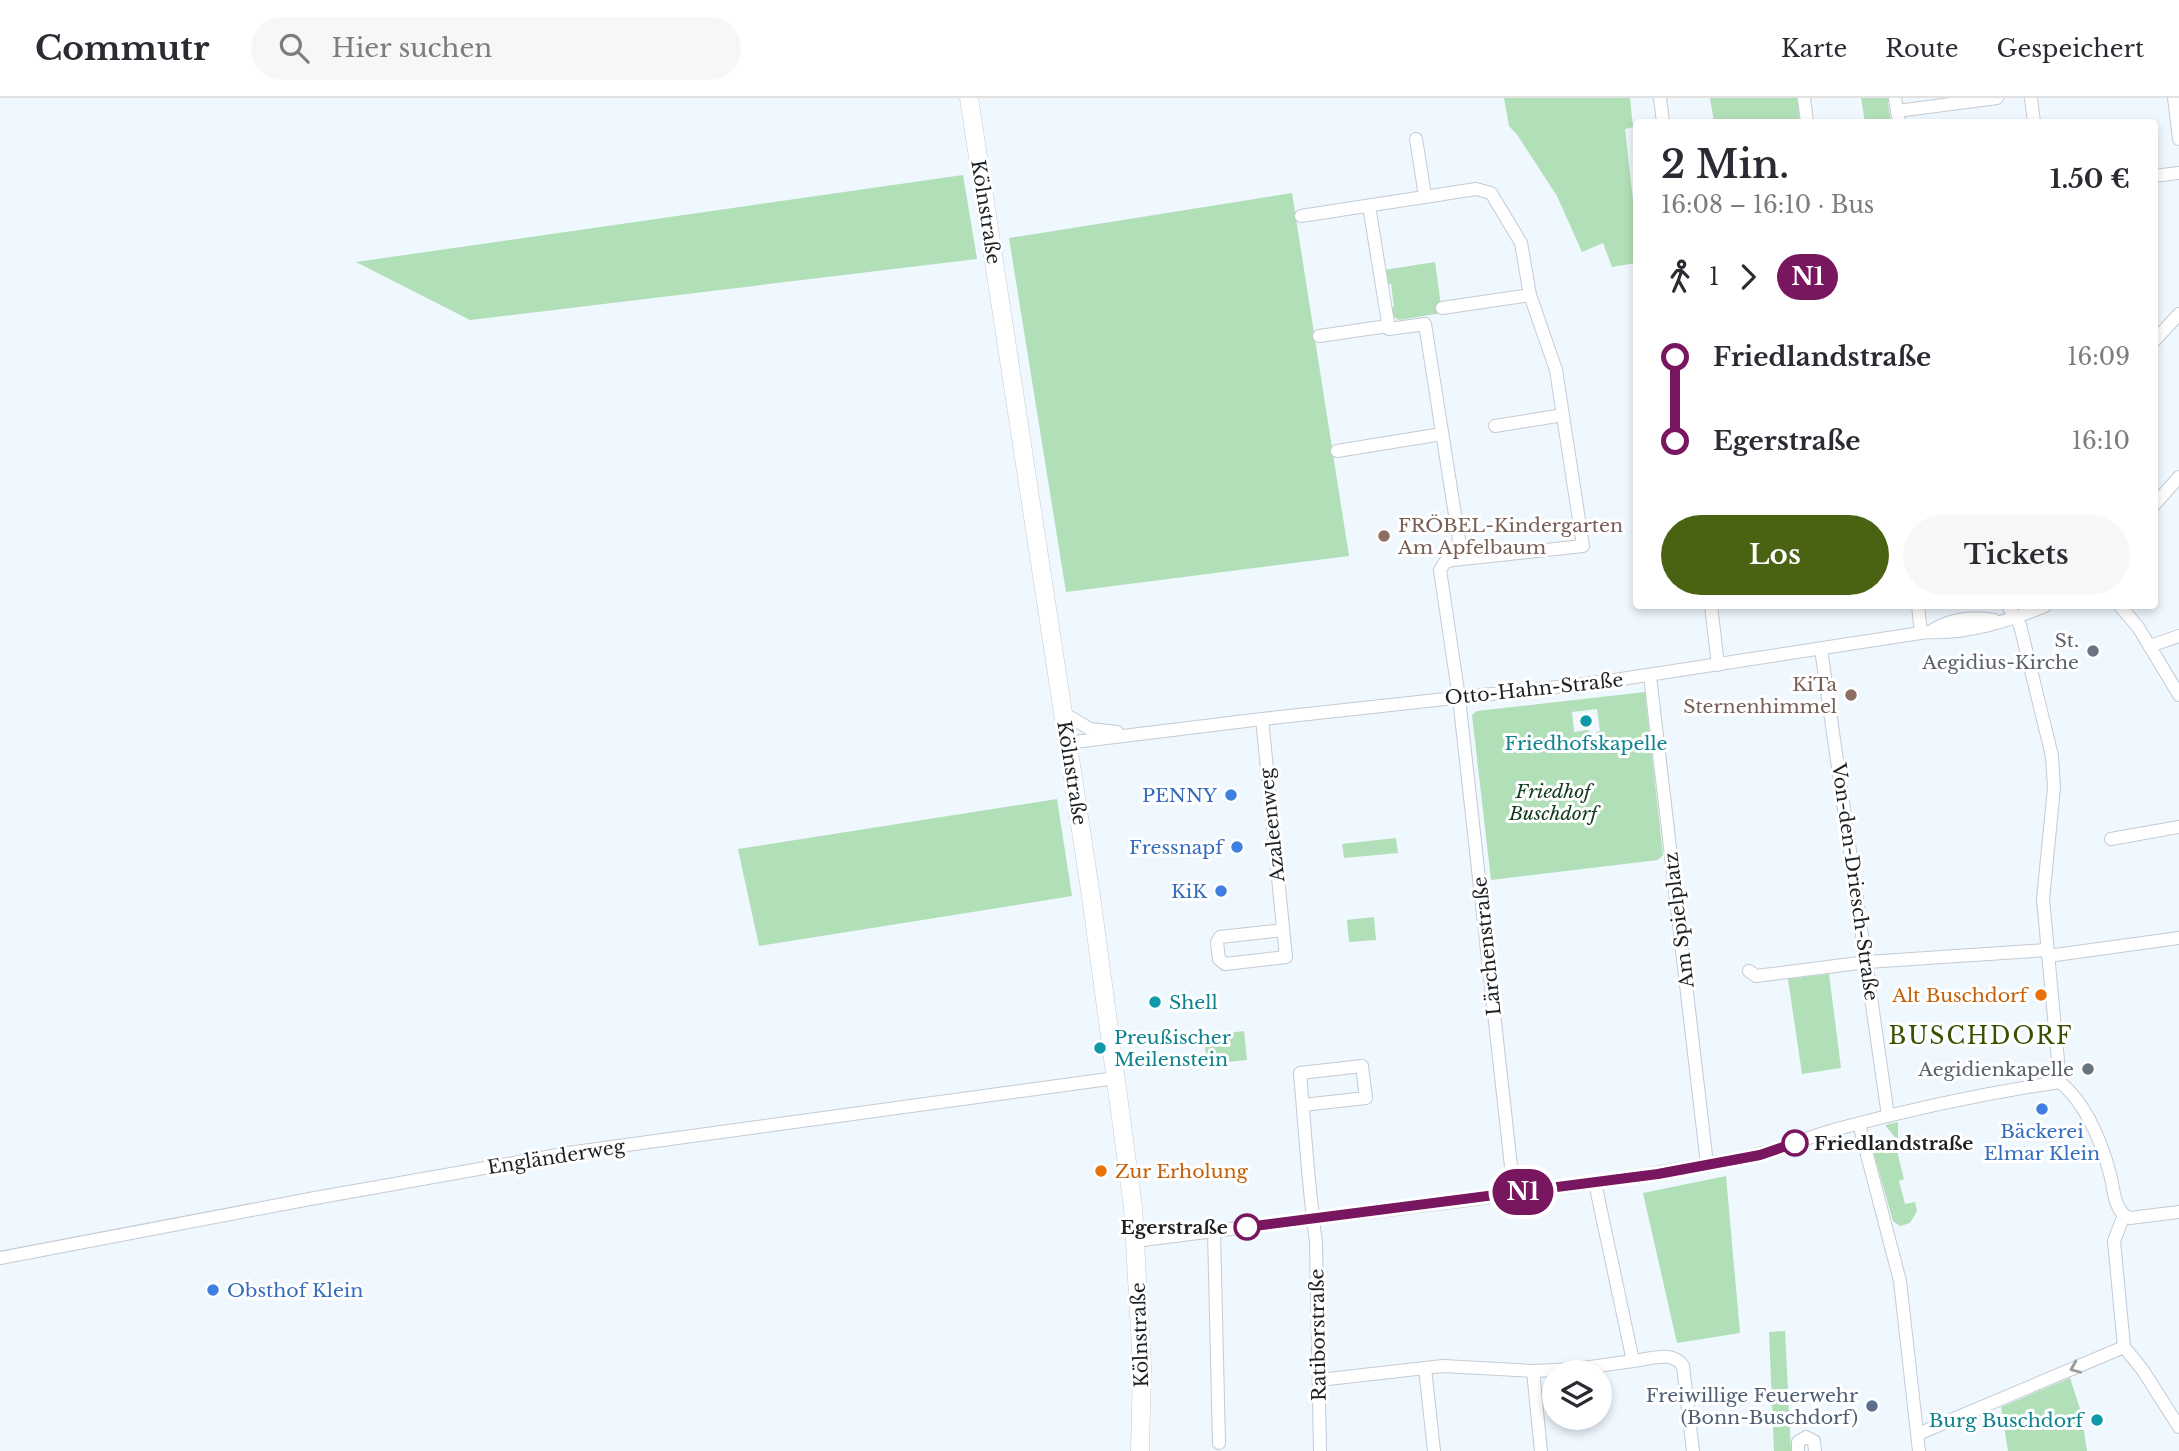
<!DOCTYPE html>
<html lang="de">
<meta charset="utf-8">
<style>
body{margin:0;font-family:"Libre Baskerville",serif;background:#f7f7f7;color:#2b2b33;height:100vh;display:flex;flex-direction:column;font-size:26px;white-space:nowrap}
*{box-sizing:border-box;margin:0}
p{font-size:23px;color:#7c7c81}
.icon{flex:none;width:38px;height:38px;fill:none;stroke:currentColor;stroke-width:2;stroke-linecap:round;stroke-linejoin:round}
.map{position:relative;flex:1;overflow:hidden}
.details{position:absolute;left:1633px;top:21px;width:525px;height:490px;display:flex;flex-direction:column;background:#fff;border-radius:7px;box-shadow:0 4px 10px #0003}
.details>*{flex:none}
.badge{padding:0 14px;border-radius:23px;font-size:24px;line-height:46px}
.tools{position:absolute;left:1542px;top:1262px;display:grid;gap:14px}
.tools a{display:grid;place-items:center;width:70px;height:70px;border-radius:50%;background:#fff;box-shadow:0 4px 10px #0003;font-size:35px}
.map>.badge{position:absolute;translate:-50% -50%;box-shadow:0 0 0 4px #fff}
.legs{display:flex;align-items:center;gap:10px;height:77px;padding:0 28px;font-size:23px}
.legs p{margin-inline-start:auto}
.head{display:flex;align-items:center;justify-content:space-between;height:119px;padding:0 28px}
h1{font-size:38px;font-weight:600;line-height:52px}
.action{display:flex;gap:14px;margin-top:auto;padding:14px 28px}
.action a{flex:1;height:80px;border-radius:42px;background:#496313;color:#fff;font-size:28px;font-weight:600;line-height:80px;text-align:center}
.action a+a{background:#f7f7f7;color:#2b2b33}
ul{padding:0 28px;list-style:none}
li{display:flex;align-items:center;gap:24px;height:84px;font-size:26px}
li i{display:grid;place-items:center;width:10px;height:100%;margin:0 9px;background:currentColor}
li i::after{content:'';width:18px;height:18px;margin:-9px;border:5px solid;border-radius:50%;background:#fff}
li p{margin-inline-start:auto}
li:first-child i{background:linear-gradient(#0000 50%,currentColor 0)}
li:last-child i{background:linear-gradient(currentColor 50%,#0000 0)}
header{display:flex;align-items:center;gap:42px;box-sizing:border-box;height:98px;padding:0 35px;background:#fff;border-bottom:2px solid #e1e1e2}
header strong{font-size:33px}
nav{display:flex;gap:38px;margin-inline-start:auto;font-size:24px}
.search{width:490px;height:63px;background:#f7f7f7;display:flex;align-items:center;gap:18px;box-sizing:border-box;padding:0 24px;border-radius:38px;color:#7c7c81;font-size:26px}
.map>svg:first-child{display:block}
.green{fill:#b1dfb7;fill-rule:evenodd}
.lines{fill:none;stroke-linecap:round;stroke-linejoin:round}
.minor-casing{stroke:#c4cbd3;stroke-width:14}
.secondary-casing{stroke:#c4cbd3;stroke-width:19}
.minor{stroke:#fff;stroke-width:12}
.secondary{stroke:#fff;stroke-width:18}
.oneway{stroke:#9a9b9c}
.line-1-casing{stroke:#fff;stroke-width:16}
.line-1{stroke:#791660;stroke-width:10}
.education-dot{fill:#8d6e63;stroke:#fff;stroke-width:2.5}
.worship-dot{fill:#6b7280;stroke:#fff;stroke-width:2.5}
.culture-dot{fill:#0f9aa8;stroke:#fff;stroke-width:2.5}
.shop-dot{fill:#3f7fe0;stroke:#fff;stroke-width:2.5}
.food-dot{fill:#e8710a;stroke:#fff;stroke-width:2.5}
.stop-1-dot{fill:#fff;stroke:#791660;stroke-width:3.5}
.service-dot{fill:#5c6f8a;stroke:#fff;stroke-width:2.5}
.labels{text-anchor:middle;dominant-baseline:central;stroke-width:6;stroke-linejoin:round;paint-order:stroke}
.street-label{font-size:19px;fill:#1e2124;stroke:#fff}
.education-label{font-size:19px;fill:#785e54;stroke:#fff;text-anchor:start}
.worship-label{font-size:19px;fill:#5b616d;stroke:#fff;text-anchor:end}
.culture-label{font-size:19px;fill:#0d838f;stroke:#fff;text-anchor:start}
.park-label{font-size:19px;font-style:italic;fill:#113c1b;stroke:#fff}
.shop-label{font-size:19px;fill:#366cbe;stroke:#fff;text-anchor:end}
.food-label{font-size:19px;fill:#c56008;stroke:#fff;text-anchor:end}
.stop-label{font-size:19px;font-weight:bold;fill:#1e2124;stroke:#fff;text-anchor:start}
.service-label{font-size:19px;fill:#4e5e75;stroke:#fff;text-anchor:end}
.quarter-label{font-size:23px;letter-spacing:2px;fill:#395002;stroke:#fff}
</style>
<header>
<strong>Commutr</strong>
<div class="search"><svg class="icon" aria-label="search" viewBox="0 0 24 24"><circle cx="10" cy="10" r="6"/><path d="M15 15l6 6"/></svg>Hier suchen</div>
<nav><a>Karte</a><a>Route</a><a>Gespeichert</a></nav>
</header>
<div class="map">
<svg width="2179" height="1353" viewBox="0 0 2179 1353">
<rect width="100%" height="100%" fill="#eff7ff"/>
<!-- green -->
<g class="green">
<path d="M1504 0H1630L1633 29 1625 31 1636 130V165L1612 169 1603 145 1582 154 1557 98 1518 38 1509 28Z"/>
<path d="M1710 0H1797L1800 24H1714Z"/>
<path d="M1861 0H1892V3L1888 4 1891 24H1865Z"/>
<path d="M963 77 977 161 470 222 356 164Z"/>
<path d="M1292 95 1349 458 1066 494 1009 140Z"/>
<path d="M1435 164 1442 215 1399 222 1395 220 1390 210 1394 209 1391 186H1386L1384 172Z"/>
<path d="M1645 594 1663 757 1658 762 1491 782 1472 617 1477 613ZM1597 611 1600 633 1596 634 1597 644H1592L1591 634 1587 632 1574 634 1572 614Z"/>
<path d="M1057 701 1072 798 759 848 738 751Z"/>
<path d="M1396 740 1398 755 1344 760 1342 746Z"/>
<path d="M1374 819 1376 842 1349 844 1347 822Z"/>
<path d="M1829 876 1841 970 1802 976 1788 881Z"/>
<path d="M1244 933 1247 962 1207 966 1204 938Z"/>
<path d="M1898 1024V1057L1904 1081 1899 1083 1905 1106 1915 1104 1917 1113 1910 1125 1900 1128 1893 1123 1872 1049 1878 1052 1890 1049 1894 1038 1885 1027Z"/>
<path d="M1726 1078 1740 1235 1677 1245 1643 1095Z"/>
<path d="M1785 1233 1791 1353H1774L1769 1234Z"/>
<path d="M2070 1280 2081 1314 2087 1353H2008L2001 1309Z"/>
</g>
<g class="lines">
<!-- minor casing -->
<g class="minor-casing">
<g id="minor">
<path d="M1660 0 1663 24"/>
<path d="M1804 0 1807 24"/>
<path d="M1895 0 1899 24"/>
<path d="M2031 0 2034 24"/>
<path d="M2174 0 2179 41"/>
<path d="M1897 13 1997 0"/>
<path d="M1416 41 1425 98"/>
<path d="M2154 78 2179 75"/>
<path d="M1369 108 1389 231 1425 226 1462 461"/>
<path d="M1301 118 1476 91 1491 95 1521 145 1530 197 1556 272 1583 448 1453 462 1445 464 1440 472 1459 600 1514 1095"/>
<path d="M1442 210 1530 197"/>
<path d="M1319 238 1388 228"/>
<path d="M2154 243 2179 216"/>
<path d="M1495 328 1563 317"/>
<path d="M1337 353 1442 336"/>
<path d="M2154 407 2179 379"/>
<path d="M1711 508 1718 567"/>
<path d="M1918 508 1921 535"/>
<path d="M2008 508 2020 527 2052 658 2054 690 2043 801 2060 984C2087 1007 2101 1042 2110 1076 2114 1090 2113 1106 2124 1117"/>
<path d="M2120 508 2138 529 2179 597"/>
<path d="M1934 531C1955 520 1971 519 1994 522"/>
<path d="M2150 548 2179 538"/>
<path d="M1821 551 1888 1018"/>
<path d="M1650 578 1707 1066"/>
<path d="M1063 615 1090 631 1117 634"/>
<path d="M1262 621 1286 859 1225 866 1219 861 1217 844 1220 839 1283 832"/>
<path d="M1066 645 1262 621 1602 584 1927 534C1968 536 2008 523 2045 508"/>
<path d="M2111 741 2179 729"/>
<path d="M2048 858 2179 840"/>
<path d="M1749 873 1756 878 1867 864 2047 852"/>
<path d="M1303 1007 1366 1000 1362 968 1300 975C1305 1031 1308 1088 1316 1144L1320 1353"/>
<path d="M1859 1026 1900 1183 1919 1353"/>
<path d="M1595 1085 1633 1263C1650 1261 1673 1252 1683 1268L1693 1353"/>
<path d="M2124 1117 2114 1143 2124 1249 2142 1271 2179 1329"/>
<path d="M2124 1117 2130 1120 2179 1114"/>
<path d="M1214 1133 1219 1345"/>
<path d="M1136 1143C1338 1116 1541 1098 1741 1060 1774 1054 1805 1040 1837 1031 1911 1011 1985 995 2060 984"/>
<path d="M0 1160 315 1100 575 1054 1116 980"/>
<path d="M1425 1270 1434 1353"/>
<path d="M1533 1273 1541 1353"/>
<path d="M1319 1282 1443 1268 1533 1273 1576 1271 1633 1263"/>
<path d="M1918 1336 2124 1249"/>
<path d="M1798 1353V1344L1806 1339 1814 1343 1815 1353"/>
</g>
</g>
<!-- secondary casing -->
<g class="secondary-casing">
<path id="secondary" d="M969 0 1091 798 1133 1109 1142 1268 1140 1353"/>
</g>
<!-- minor -->
<use href="#minor" class="minor"/>
<!-- secondary -->
<use href="#secondary" class="secondary"/>
</g>
<!-- one-way arrows -->
<defs><path id="oneway-chevron" d="M-2-3.5L2.5 0L-2 3.5" fill="none" stroke-width="1.6" stroke-linecap="round" stroke-linejoin="round" transform="scale(1.75)"/></defs>
<use class="oneway" href="#oneway-chevron" transform="translate(2075 1270) rotate(157)"/>
<g class="lines">
<!-- line-1 casing -->
<g class="line-1-casing">
<path id="line-1" d="M1247 1129 1658 1076 1760 1057 1795 1045"/>
</g>
<!-- line-1 -->
<use href="#line-1" class="line-1"/>
</g>
<!-- markers -->
<g class="education-dot">
<circle cx="1384" cy="438" r="7"/>
<circle cx="1851" cy="597" r="7"/>
</g>
<g class="worship-dot">
<circle cx="2093" cy="553" r="7"/>
<circle cx="2088" cy="971" r="7"/>
</g>
<g class="culture-dot">
<circle cx="1586" cy="623" r="7"/>
<circle cx="1155" cy="904" r="7"/>
<circle cx="1100" cy="950" r="7"/>
<circle cx="2097" cy="1322" r="7"/>
</g>
<g class="shop-dot">
<circle cx="1231" cy="697" r="7"/>
<circle cx="1237" cy="749" r="7"/>
<circle cx="1221" cy="793" r="7"/>
<circle cx="2042" cy="1011" r="7"/>
<circle cx="213" cy="1192" r="7"/>
</g>
<g class="food-dot">
<circle cx="2041" cy="897" r="7"/>
<circle cx="1101" cy="1073" r="7"/>
</g>
<g class="stop-1-dot">
<circle cx="1795" cy="1045" r="12"/>
<circle cx="1247" cy="1129" r="12"/>
</g>
<circle class="service-dot" cx="1872" cy="1308" r="7"/>
<g class="labels">
<!-- street labels -->
<g class="street-label">
<text transform="translate(986 114) rotate(81)">Kölnstraße</text>
<text transform="translate(1534 591) rotate(-6)">Otto-Hahn-Straße</text>
<text transform="translate(1072 675) rotate(81)">Kölnstraße</text>
<text transform="translate(1272 727) rotate(-96)">Azaleenweg</text>
<text transform="translate(1855 784) rotate(82)">Von-den-Driesch-Straße</text>
<text transform="translate(1679 822) rotate(-97)">Am Spielplatz</text>
<text transform="translate(1487 848) rotate(-96)">Lärchenstraße</text>
<text transform="translate(556 1059) rotate(-9)">Engländerweg</text>
<text transform="translate(1140 1237) rotate(-92)">Kölnstraße</text>
<text transform="translate(1318 1237) rotate(-91)">Ratiborstraße</text>
</g>
<!-- education labels -->
<g class="education-label">
<text x="1398" y="427">FRÖBEL-Kindergarten<tspan x="1398" dy="22">Am Apfelbaum</tspan></text>
<text x="1837" y="586" text-anchor="end">KiTa<tspan x="1837" dy="22">Sternenhimmel</tspan></text>
</g>
<!-- worship labels -->
<g class="worship-label">
<text x="2079" y="542">St.<tspan x="2079" dy="22">Aegidius-Kirche</tspan></text>
<text x="2074" y="971">Aegidienkapelle</text>
</g>
<!-- culture labels -->
<g class="culture-label">
<text x="1586" y="645" text-anchor="middle">Friedhofskapelle</text>
<text x="1169" y="904">Shell</text>
<text x="1114" y="939">Preußischer<tspan x="1114" dy="22">Meilenstein</tspan></text>
<text x="2083" y="1322" text-anchor="end">Burg Buschdorf</text>
</g>
<!-- park labels -->
<g class="park-label">
<text x="1553" y="693">Friedhof<tspan x="1553" dy="22">Buschdorf</tspan></text>
</g>
<!-- shop labels -->
<g class="shop-label">
<text x="1217" y="697">PENNY</text>
<text x="1223" y="749">Fressnapf</text>
<text x="1207" y="793">KiK</text>
<text x="2042" y="1033" text-anchor="middle">Bäckerei<tspan x="2042" dy="22">Elmar Klein</tspan></text>
<text x="227" y="1192" text-anchor="start">Obsthof Klein</text>
</g>
<!-- food labels -->
<g class="food-label">
<text x="2027" y="897">Alt Buschdorf</text>
<text x="1115" y="1073" text-anchor="start">Zur Erholung</text>
</g>
<!-- stop labels -->
<g class="stop-label">
<text x="1814" y="1045">Friedlandstraße</text>
<text x="1228" y="1129" text-anchor="end">Egerstraße</text>
</g>
<!-- service labels -->
<g class="service-label">
<text x="1858" y="1297">Freiwillige Feuerwehr<tspan x="1858" dy="22">(Bonn-Buschdorf)</tspan></text>
</g>
<!-- quarter labels -->
<g class="quarter-label">
<text x="1981" y="938">BUSCHDORF</text>
</g>
</g>
</svg>
<div class="tools">
<a><svg class="icon" aria-label="layers" viewBox="0 0 24 24"><path d="M12 4l9 5-9 5-9-5zM3 14l9 5 9-5"/></svg></a>
</div>
<b class="badge" style="left:1523px;top:1094px;background:#791660;color:#fff">N1</b>
<section class="details">
<div class="head"><div><h1>2 Min.</h1><p>16:08 – 16:10 · Bus</p></div><b>1.50 €</b></div>
<div class="legs"><svg class="icon" aria-label="walk" viewBox="0 0 24 24"><circle cx="13" cy="4" r="2"/><path d="M13 8l-2 6 4 7M11 14l-3 7M7 12l3-4h3l4 4"/></svg>1<svg class="icon" aria-label="forward" viewBox="0 0 24 24"><path d="M9 5l7 7-7 7"/></svg><b class="badge" style="background:#791660;color:#fff">N1</b></div>
<ul>
<li><i style="color:#791660"></i><b>Friedlandstraße</b><p>16:09</p></li>
<li><i style="color:#791660"></i><b>Egerstraße</b><p>16:10</p></li>
</ul>
<div class="action"><a>Los</a><a>Tickets</a></div>
</section>
</div>
